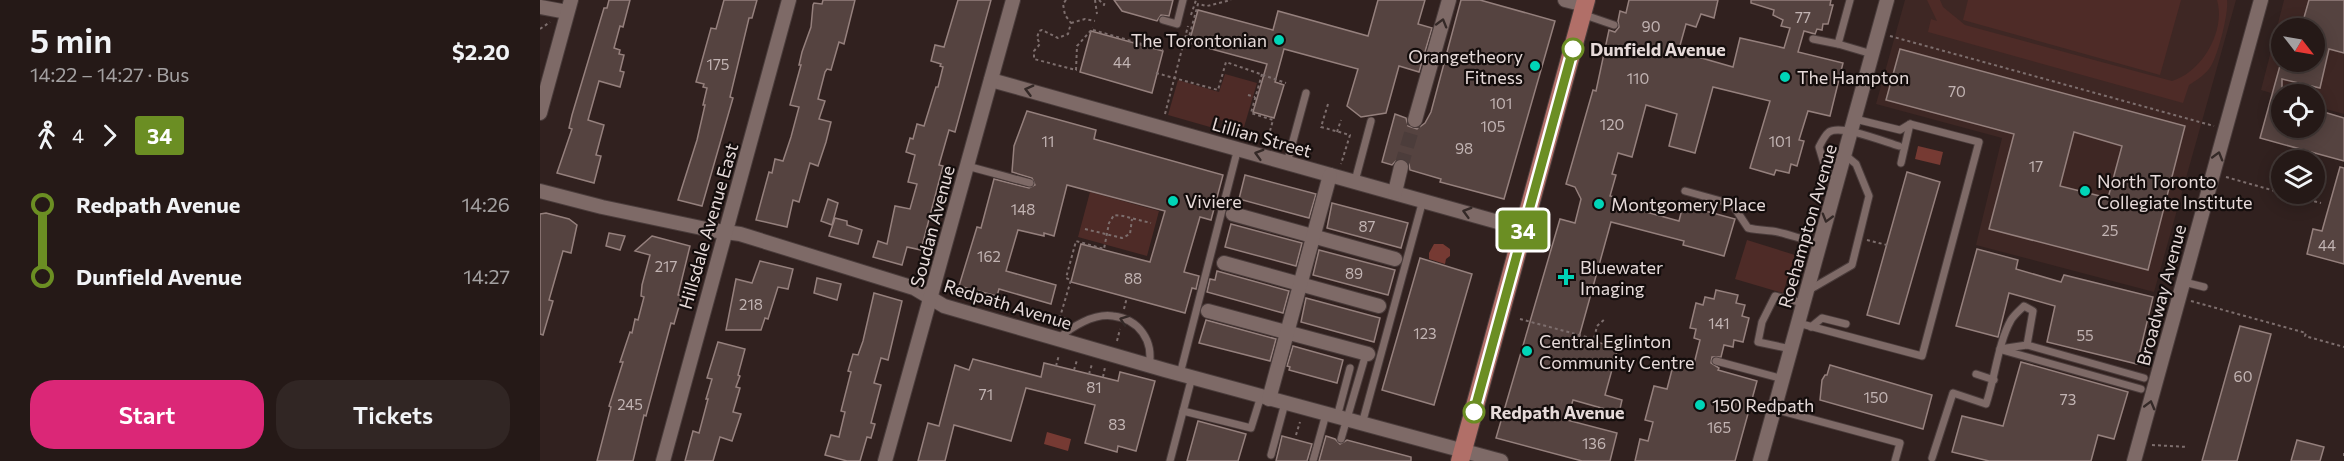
<!DOCTYPE html>
<meta charset="utf-8">
<style>
body{margin:0;font-family:Commissioner,sans-serif;background:#312624;color:#f1f3f6;height:100vh;display:flex;flex-direction:column;font-size:22px;white-space:nowrap}
*{box-sizing:border-box;margin:0}
p{font-size:20px;color:#a3a0a1}
.icon{flex:none;width:33px;height:33px;fill:none;stroke:currentColor;stroke-width:2;stroke-linecap:round;stroke-linejoin:round}
.map{position:relative;flex:1;overflow:hidden}
.details{display:flex;flex-direction:column;background:#251917;width:540px}
.details>*{flex:none}
.badge{padding:0 12px;border-radius:4px;font-size:21px;line-height:39px}
.needle{width:39px;rotate:121deg}
.tools{position:absolute;left:1731px;top:18px;display:grid;gap:12px}
.tools a{display:grid;place-items:center;width:54px;height:54px;border-radius:50%;background:#251917;box-shadow:0 3px 15px #0003,0 0 0 2px #423836;font-size:30px}
.map>.badge{position:absolute;translate:-50% -50%;box-shadow:0 0 0 3px #fff}
.legs{display:flex;align-items:center;gap:9px;height:66px;padding:0 30px;font-size:20px}
.legs p{margin-inline-start:auto}
.summary{display:flex;align-items:center;justify-content:space-between;height:102px;padding:0 30px}
h1{font-size:33px;font-weight:600;line-height:45px}
.action{display:flex;gap:12px;margin-top:auto;padding:12px 30px}
.action a{flex:1;height:69px;border-radius:24px;background:#db2777;color:#fff;font-size:24px;font-weight:600;line-height:69px;text-align:center}
.action a+a{background:#312624;color:#f1f3f6}
ul{padding:0 30px;list-style:none}
li{display:flex;align-items:center;gap:21px;height:72px;font-size:22px}
li i{display:grid;place-items:center;width:9px;height:100%;margin:0 8px;background:currentColor}
li i::after{content:'';width:15px;height:15px;margin:-8px;border:4px solid;border-radius:50%;background:#251917}
li p{margin-inline-start:auto}
li:first-child i{background:linear-gradient(#0000 50%,currentColor 0)}
li:last-child i{background:linear-gradient(currentColor 50%,#0000 0)}
main{display:flex;flex:1;min-height:0}
.map>svg:first-child{display:block}
.built{fill:#3e2724;fill-rule:evenodd}
.green{fill:#4e2b27}
.water{fill:#763a33}
.building{fill:#554340;stroke:#95807d;stroke-width:1.5;fill-rule:evenodd}
.lines{fill:none;stroke-linecap:round;stroke-linejoin:round}
.street-tunnel{stroke:#4c3d3b;stroke-width:14;stroke-dasharray:14 7;stroke-linecap:butt}
.lane-casing{stroke:#4a3c3b;stroke-width:9}
.street-casing{stroke:#4a3c3b;stroke-width:16}
.primary-casing{stroke:#4a3c3b;stroke-width:20}
.path{stroke:#7d6e6d;stroke-width:2;stroke-dasharray:3 3;stroke-linecap:butt}
.lane{stroke:#7e6a67;stroke-width:7}
.street{stroke:#7e6a67;stroke-width:14}
.primary{stroke:#b16f68;stroke-width:18}
.oneway{stroke:#342927}
.line-1-casing{stroke:#fff;stroke-width:14}
.line-1{stroke:#6b8e23;stroke-width:9}
.poi-dot{fill:#00d5b7;stroke:#140d0c;stroke-width:2}
.stop-1-dot{fill:#fff;stroke:#6b8e23;stroke-width:3}
.labels{text-anchor:middle;dominant-baseline:central;stroke-width:4.5;stroke-linejoin:round;paint-order:stroke}
.number-label{font-size:15px;fill:#c2b4b3}
.poi-label{font-size:18px;fill:#e6dad9;stroke:#140d0c;text-anchor:start}
.stop-label{font-size:18px;font-weight:bold;fill:#e6dad9;stroke:#140d0c;text-anchor:start}
.street-label{font-size:18px;fill:#e6dad9;stroke:#140d0c}
</style>
<main>
<section class="details">
<div class="summary"><div><h1>5 min</h1><p>14:22 – 14:27 · Bus</p></div><b>$2.20</b></div>
<div class="legs"><svg class="icon" aria-label="walk" viewBox="0 0 24 24"><circle cx="13" cy="4" r="2"/><path d="M13 8l-2 6 4 7M11 14l-3 7M7 12l3-4h3l4 4"/></svg>4<svg class="icon" aria-label="forward" viewBox="0 0 24 24"><path d="M9 5l7 7-7 7"/></svg><b class="badge" style="background:#6b8e23;color:#fff">34</b></div>
<ul>
<li><i style="color:#6b8e23"></i><b>Redpath Avenue</b><p>14:26</p></li>
<li><i style="color:#6b8e23"></i><b>Dunfield Avenue</b><p>14:27</p></li>
</ul>
<div class="action"><a>Start</a><a>Tickets</a></div>
</section>
<div class="map">
<svg width="1804" height="461" viewBox="0 0 1804 461">
<rect width="100%" height="100%" fill="#31211f"/>
<!-- built -->
<g class="built">
<path d="M1365 0H1696L1614 292 1436 245 1462 138 1336 104Z"/>
<path d="M1744 0H1804V114L1775 106 1774 94H1742L1741 96 1721 90ZM1742 28H1774V62H1742Z"/>
</g>
<!-- green -->
<g class="green">
<path d="M1387 0H1400L1403 7 1425 25 1632 81C1662 72 1686 31 1677 0H1687C1689 12 1678 55 1671 66 1666 74 1657 80 1649 85L1643 103 1388 32 1391 19 1397 21Z"/>
<path d="M1428 0H1641L1620 75 1423 20Z"/>
<path d="M685 74 717 83 704 127 673 118 670 127 628 115 638 80 679 92Z"/>
<path d="M550 192 619 211 607 256 538 237Z"/>
<path d="M1207 240 1255 255 1243 293 1195 279Z"/>
</g>
<!-- water -->
<g class="water">
<path d="M1378 146 1403 152 1400 165 1375 159Z"/>
<path d="M894 244H903L910 249V256L906 259 905 264 889 259V253Z"/>
<path d="M507 432 531 439 528 451 504 444Z"/>
</g>
<!-- building -->
<g class="building">
<path d="M69 0H90L83 27 80 26 74 48 80 50 79 54 84 55 80 71 84 72 80 87 59 81 48 120 64 125 56 155 61 156 54 183 17 173 32 129 29 128 32 115 64 8H67Z"/>
<path d="M184 0H217L212 18H209L190 97 193 98 162 206 138 200 157 140 165 105H163L167 88 163 87 164 84 156 82 171 28 176 29Z"/>
<path d="M283 0H315L304 44 299 42 291 70 287 69 285 72 278 99 285 101 279 119 291 122 286 142 278 166 270 163 259 202 253 200 247 227 216 220 229 172 232 173 235 159 243 161 251 137 259 107 250 105 261 65H259L262 52 271 27 273 5 274 3 282 4Z"/>
<path d="M418 0H451L415 132 409 130 399 165 403 166 381 250 367 247 362 265 333 257 338 241 347 244 355 206 370 209 377 184 368 182 375 155 366 152 370 138 373 139 377 124 384 126 396 87H398L403 67 400 66 401 64 391 61 395 45 404 47Z"/>
<path d="M574 0H633L629 16 621 15 617 21 582 11Z"/>
<path d="M838 0H885L878 24 892 28 879 72 859 66 846 113 821 117 807 106 818 69 744 49 735 82 744 85 734 118 713 112 727 64 649 43 658 10 733 30 738 11 828 36Z"/>
<path d="M921 0H940L1015 21 964 199 900 182 901 179 870 170 869 164 864 158 858 159 852 165 842 162 855 114 866 118 868 126 877 129 885 123 891 112Z"/>
<path d="M1089 0H1178L1174 18 1161 14 1156 27 1146 24 1139 49 1145 51 1144 53 1193 67 1200 38 1244 48 1250 28 1241 26 1243 20 1233 15 1234 10 1211 3V0H1291L1290 5H1293L1288 24H1283L1282 30 1277 29 1275 34 1264 31 1258 52 1303 63 1290 116 1268 111 1259 140 1264 141 1257 166 1251 164 1249 173 1236 170 1234 175 1210 168 1230 101 1173 87 1155 153 1129 146 1137 114 1106 105 1092 157 1078 153 1072 174 1076 175 1070 196 1075 197 1073 203 1139 221 1143 205 1195 219 1184 256 1143 245 1144 241 1071 222 1039 337 1078 348 1065 395 1082 400 1079 413 1033 400 1027 420 1077 433 1070 461H1042L956 438 1020 219 1035 223 1041 199 1035 187 1026 184 1053 90 1056 91 1069 30 1075 32 1079 27 1078 21 1080 11 1086 13Z"/>
<path d="M1769 0H1804V53L1789 49 1780 88 1742 79V128H1774V109L1804 118V161L1720 138 1741 62H1774V28H1761Z"/>
<path d="M551 31 623 51 612 93 540 72Z"/>
<path d="M1360 49 1645 126 1608 270 1449 229 1474 134 1346 100ZM1534 132 1582 146 1568 198 1520 186Z"/>
<path d="M487 111 556 130 554 139 683 175 671 220 660 217 644 272 659 276 656 289 652 288 645 313 531 282 541 244 610 262 625 211 527 185 514 236 504 233V236L478 230 466 271 516 285 511 304 459 289 457 296 419 286 437 227 441 228 454 179 489 188 495 185 492 178 472 172 474 146Z"/>
<path d="M1800 167 1804 168V264L1767 254 1773 229 1782 231Z"/>
<path d="M1367 172 1400 182 1359 324 1327 315Z"/>
<path d="M705 175 776 194 769 218 699 199Z"/>
<path d="M288 199 298 203 292 225 281 221Z"/>
<path d="M792 203 868 223 861 248 787 228Z"/>
<path d="M6 213 29 219 37 225 31 253 23 251 9 300 13 301 3 335 0 334V214Z"/>
<path d="M295 218 307 221V225L322 230 318 244 289 236Z"/>
<path d="M691 224 762 243 756 266 685 247Z"/>
<path d="M69 233 85 236 80 250 66 246Z"/>
<path d="M112 236 150 246 138 295 142 296 134 324 131 323 106 416 104 415 93 461H57L71 407 69 406 83 362H80L90 332 92 333 95 319 98 320 104 297 101 296 102 285 110 255 95 251Z"/>
<path d="M1437 249 1478 260 1476 269 1521 282 1524 275 1613 297 1597 364 1507 342 1515 306 1469 293 1458 337 1416 326Z"/>
<path d="M779 250 855 270 848 295 773 275Z"/>
<path d="M880 258 932 274 894 405 842 390Z"/>
<path d="M220 261 253 269 248 289 238 287 228 319 225 318 221 330H186L196 279 212 283Z"/>
<path d="M677 271 749 291 743 313 667 292 670 279 675 280Z"/>
<path d="M277 278 301 284 297 300 274 293Z"/>
<path d="M1176 290 1198 295 1196 303 1205 305 1202 316 1209 318 1203 342 1194 340 1193 347 1184 345 1181 357H1172L1171 363 1179 368 1178 370 1217 381 1195 461H1095L1100 439 1108 441 1113 422 1105 420 1114 386 1127 389 1135 358 1154 364 1160 340 1154 338 1156 329 1150 328 1156 303 1163 305 1165 297 1174 299Z"/>
<path d="M334 293 362 301 348 360 341 358 334 383 341 385 331 423 335 424 331 438 327 437 320 461H307L285 455 291 435 299 437 305 412 301 411 311 372 308 371 313 354 318 355 323 341Z"/>
<path d="M766 298 840 318 834 342 761 322Z"/>
<path d="M666 320 736 339 730 361 659 343Z"/>
<path d="M1700 326 1731 334 1697 461H1662Z"/>
<path d="M178 342 205 349 198 375 200 376 196 387 200 388 193 412 201 414 192 441 180 437 173 461H145L153 431 159 433 168 399H166L172 379 167 378Z"/>
<path d="M753 346 803 360 797 383 749 370 750 367 747 366Z"/>
<path d="M433 359 501 377 504 363 578 381 580 372 615 381 596 451 578 446 577 452 545 443 555 405 486 388 471 441 414 425 405 461H378L388 423 399 426 415 365 429 370Z"/>
<path d="M1481 362 1588 392 1574 439 1558 435 1551 461H1449L1412 452 1422 416 1463 426Z"/>
<path d="M1290 365 1392 395 1383 429 1280 400 1282 380 1285 375H1287Z"/>
<path d="M658 421 706 434 698 461H647Z"/>
<path d="M742 436 772 444 767 461H736Z"/>
<path d="M786 436 795 439 800 444 807 440 871 457V461H779Z"/>
<path d="M1757 440 1784 447 1780 461H1751Z"/>
</g>
<g class="lines">
<!-- street-tunnel -->
<path class="street-tunnel" d="M861 167 875 120"/>
<!-- lane casing -->
<g class="lane-casing">
<g id="lane">
<path d="M1310 0 1298 44 1332 54"/>
<path d="M1042 14 1074 25"/>
<path d="M623 20 637 24 643 0"/>
<path d="M1273 39 1298 44"/>
<path d="M747 163 766 93"/>
<path d="M1361 163 1370 124"/>
<path d="M427 166 490 183"/>
<path d="M815 181 831 121"/>
<path d="M1295 184 1285 167 1279 147C1281 143 1285 135 1289 132 1301 124 1345 142 1359 146"/>
<path d="M1145 191 1192 204 1208 228C1217 230 1224 230 1232 231 1248 233 1264 241 1280 243"/>
<path d="M1644 282 1664 287"/>
<path d="M1269 290 1312 265 1329 196 1316 164 1305 155"/>
<path d="M1258 323 1382 356 1439 142 1370 124 1360 130 1315 119"/>
<path d="M1271 327 1282 318 1306 324"/>
<path d="M518 339C531 327 554 313 573 316 599 319 614 341 609 366"/>
<path d="M1251 349 1218 342 1222 322 1235 296 1263 303"/>
<path d="M1460 349 1487 345 1604 378"/>
<path d="M1462 350 1601 389"/>
<path d="M1176 361 1243 379"/>
<path d="M640 374 698 148"/>
<path d="M1436 374 1454 380"/>
<path d="M1234 409 1360 443 1355 461"/>
<path d="M643 411 711 428 721 396"/>
<path d="M797 417 810 368"/>
<path d="M822 424 883 200"/>
<path d="M801 439 825 357"/>
<path d="M731 455 745 403"/>
<path d="M1392 458 1413 393 1446 404C1455 378 1458 343 1471 320 1474 315 1480 310 1484 306L1493 311 1487 345"/>
<path d="M630 461 652 377"/>
<path d="M773 461 786 414"/>
</g>
</g>
<!-- street casing -->
<g class="street-casing">
<g id="street">
<path d="M1025 0 1045 5"/>
<path d="M0 7 27 12"/>
<path d="M451 80 983 229"/>
<path d="M0 113 31 0"/>
<path d="M875 120 909 0"/>
<path d="M0 191 62 207 171 230 200 234 374 288 404 306 625 370 961 461"/>
<path d="M855 192 861 167"/>
<path d="M693 214 855 259"/>
<path d="M684 263 839 306"/>
<path d="M668 311 828 354"/>
<path d="M729 399 790 175"/>
<path d="M123 461 249 0"/>
<path d="M345 461 473 0"/>
<path d="M1220 461 1347 0"/>
<path d="M1594 461 1721 0"/>
</g>
</g>
<!-- primary casing -->
<g class="primary-casing">
<path id="primary" d="M920 461 1046 0"/>
</g>
<!-- path -->
<g class="path">
<path d="M526 0 523 4 525 15 531 23 528 34 518 38 502 30 499 31 497 38 500 44 494 51V59L536 70 537 46 553 28"/>
<path d="M555 0 557 14"/>
<path d="M559 0 564 5 565 0"/>
<path d="M651 15 656 0"/>
<path d="M531 23 545 19 555 21"/>
<path d="M0 29 10 22"/>
<path d="M553 30 623 50"/>
<path d="M645 36 649 37 658 4 667 6 691 0"/>
<path d="M1350 36 1674 126"/>
<path d="M616 73 678 90 686 62 746 83"/>
<path d="M722 74 711 113 733 120 727 142"/>
<path d="M708 95 715 97"/>
<path d="M788 104 781 127 810 135 801 164"/>
<path d="M625 114 648 26"/>
<path d="M797 132 801 120"/>
<path d="M1686 177 1742 193"/>
<path d="M1745 194 1781 203"/>
<path d="M545 229 582 238 590 234 592 219"/>
<path d="M1327 240 1347 245"/>
<path d="M1651 301 1766 333 1765 336 1804 347"/>
<path d="M584 309 587 297"/>
<path d="M527 319 520 317 531 280 526 278 536 241 564 249 569 223 574 215 583 216 611 223"/>
<path d="M980 319 1054 339 1057 326 1065 319"/>
<path d="M577 341 580 329"/>
<path d="M516 366 519 355"/>
<path d="M534 370 537 360"/>
<path d="M549 374 552 364"/>
<path d="M563 377 565 367"/>
<path d="M756 435 760 422"/>
<path d="M1612 445 1648 447"/>
<path d="M1804 453V456"/>
</g>
<!-- lane -->
<use href="#lane" class="lane"/>
<!-- street -->
<use href="#street" class="street"/>
<!-- primary -->
<use href="#primary" class="primary"/>
</g>
<!-- one-way arrows -->
<defs><path id="oneway-chevron" d="M-2-3.5L2.5 0L-2 3.5" fill="none" stroke-width="1.6" stroke-linecap="round" stroke-linejoin="round" transform="scale(1.5)"/></defs>
<g class="oneway">
<use href="#oneway-chevron" transform="translate(902 23) rotate(-74)"/>
<use href="#oneway-chevron" transform="translate(489 90) rotate(-165)"/>
<use href="#oneway-chevron" transform="translate(719 154) rotate(-164)"/>
<use href="#oneway-chevron" transform="translate(1678 156) rotate(-74)"/>
<use href="#oneway-chevron" transform="translate(927 212) rotate(-164)"/>
<use href="#oneway-chevron" transform="translate(1287 218) rotate(106)"/>
<use href="#oneway-chevron" transform="translate(584 320) rotate(-160)"/>
<use href="#oneway-chevron" transform="translate(1610 405) rotate(-75)"/>
</g>
<g class="lines">
<!-- line-1 casing -->
<g class="line-1-casing">
<path id="line-1" d="M934 412 1033 49"/>
</g>
<!-- line-1 -->
<use href="#line-1" class="line-1"/>
</g>
<!-- markers -->
<g class="poi-dot">
<circle cx="739" cy="40" r="6"/>
<circle cx="995" cy="66" r="6"/>
<circle cx="1245" cy="77" r="6"/>
<circle cx="1545" cy="191" r="6"/>
<circle cx="633" cy="201" r="6"/>
<circle cx="1059" cy="204" r="6"/>
<path d="M1023 268h6v6h6v6h-6v6h-6v-6h-6v-6h6z"/>
<circle cx="987" cy="351" r="6"/>
<circle cx="1160" cy="405" r="6"/>
</g>
<g class="stop-1-dot">
<circle cx="1033" cy="49" r="10"/>
<circle cx="934" cy="412" r="10"/>
</g>
<g class="labels">
<!-- number labels -->
<g class="number-label">
<text x="1263" y="17">77</text>
<text x="1111" y="26">90</text>
<text x="582" y="62">44</text>
<text x="178" y="64">175</text>
<text x="1098" y="78">110</text>
<text x="1417" y="91">70</text>
<text x="961" y="103">101</text>
<text x="1072" y="124">120</text>
<text x="953" y="126">105</text>
<text x="508" y="141">11</text>
<text x="1240" y="141">101</text>
<text x="924" y="148">98</text>
<text x="1496" y="166">17</text>
<text x="483" y="209">148</text>
<text x="827" y="226">87</text>
<text x="1570" y="230">25</text>
<text x="1787" y="245">44</text>
<text x="449" y="256">162</text>
<text x="126" y="266">217</text>
<text x="814" y="273">89</text>
<text x="593" y="278">88</text>
<text x="211" y="304">218</text>
<text x="1179" y="323">141</text>
<text x="885" y="333">123</text>
<text x="1545" y="335">55</text>
<text x="1703" y="376">60</text>
<text x="554" y="387">81</text>
<text x="446" y="394">71</text>
<text x="1336" y="397">150</text>
<text x="1528" y="399">73</text>
<text x="90" y="404">245</text>
<text x="577" y="424">83</text>
<text x="1179" y="427">165</text>
<text x="1054" y="443">136</text>
</g>
<!-- poi labels -->
<g class="poi-label">
<text x="727" y="40" text-anchor="end">The Torontonian</text>
<text x="983" y="56" text-anchor="end">Orangetheory<tspan x="983" dy="21">Fitness</tspan></text>
<text x="1257" y="77">The Hampton</text>
<text x="1557" y="181">North Toronto<tspan x="1557" dy="21">Collegiate Institute</tspan></text>
<text x="645" y="201">Viviere</text>
<text x="1071" y="204">Montgomery Place</text>
<text x="1040" y="267">Bluewater<tspan x="1040" dy="21">Imaging</tspan></text>
<text x="999" y="341">Central Eglinton<tspan x="999" dy="21">Community Centre</tspan></text>
<text x="1172" y="405">150 Redpath</text>
</g>
<!-- stop labels -->
<g class="stop-label">
<text x="1050" y="49">Dunfield Avenue</text>
<text x="950" y="412">Redpath Avenue</text>
</g>
<!-- street labels -->
<g class="street-label">
<text transform="translate(722 137) rotate(16)">Lillian Street</text>
<text transform="translate(168 226) rotate(-74)">Hillsdale Avenue East</text>
<text transform="translate(392 226) rotate(-75)">Soudan Avenue</text>
<text transform="translate(1267 226) rotate(-74)">Roehampton Avenue</text>
<text transform="translate(1621 295) rotate(-75)">Broadway Avenue</text>
<text transform="translate(468 304) rotate(17)">Redpath Avenue</text>
</g>
</g>
</svg>
<div class="tools">
<a><svg class="needle" viewBox="-14 -14 28 28"><path d="M0-13l5 13h-10z" fill="#e53935"/><path d="M0 13l5-13h-10z" fill="#a3a0a1"/></svg></a>
<a><svg class="icon" aria-label="locate" viewBox="0 0 24 24"><circle cx="12" cy="12" r="6"/><path d="M12 2v4M12 18v4M2 12h4M18 12h4"/></svg></a>
<a><svg class="icon" aria-label="layers" viewBox="0 0 24 24"><path d="M12 4l9 5-9 5-9-5zM3 14l9 5 9-5"/></svg></a>
</div>
<b class="badge" style="left:983px;top:230px;background:#6b8e23;color:#fff">34</b>
</div>
</main>
